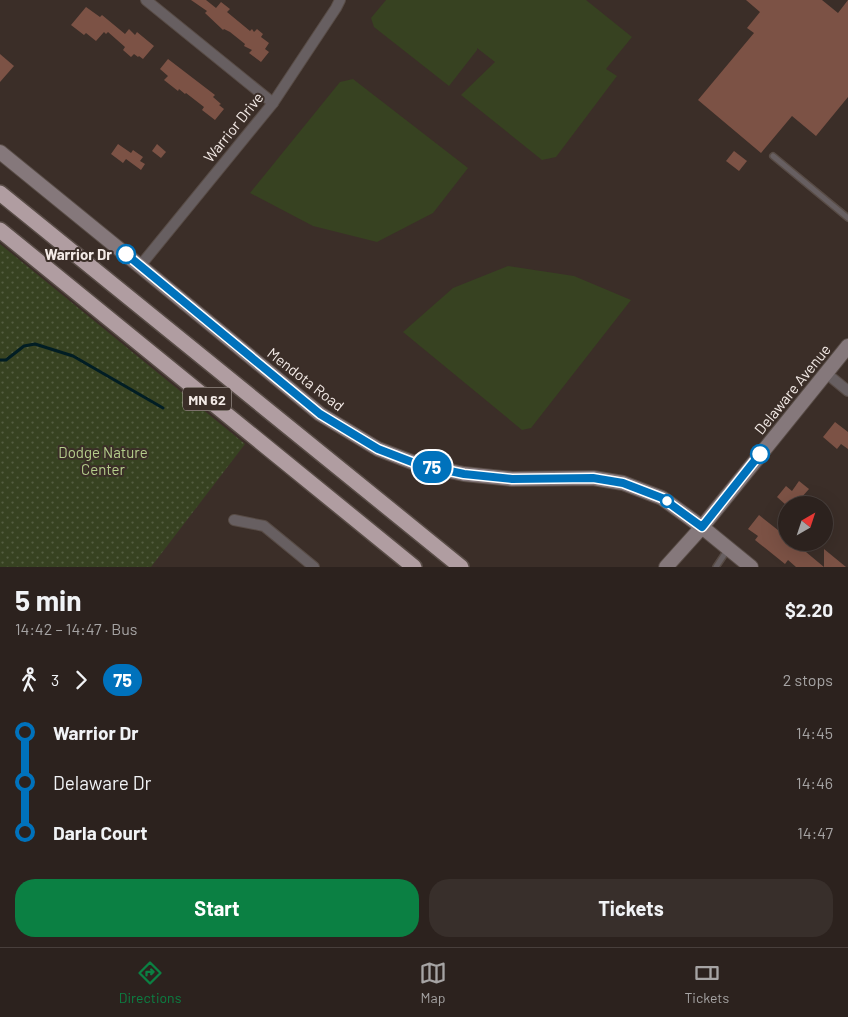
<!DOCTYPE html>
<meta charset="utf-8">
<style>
body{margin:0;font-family:Barlow,sans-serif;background:#382f2b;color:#f1f3f6;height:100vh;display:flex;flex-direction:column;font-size:19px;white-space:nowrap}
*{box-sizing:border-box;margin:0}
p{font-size:16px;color:#a6a4a4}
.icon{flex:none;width:28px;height:28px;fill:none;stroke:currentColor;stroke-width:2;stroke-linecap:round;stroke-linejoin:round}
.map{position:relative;height:567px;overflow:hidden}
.side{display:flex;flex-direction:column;background:#2c221e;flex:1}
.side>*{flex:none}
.badge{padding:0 10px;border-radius:16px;font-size:18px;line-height:32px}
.needle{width:32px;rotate:39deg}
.controls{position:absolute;left:778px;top:496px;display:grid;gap:10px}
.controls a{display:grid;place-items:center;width:55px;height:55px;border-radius:50%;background:#2c221e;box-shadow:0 5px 20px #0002,0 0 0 1px #483f3c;font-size:25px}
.map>.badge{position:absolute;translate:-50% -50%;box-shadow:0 0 0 2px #fff}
.legs{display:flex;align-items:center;gap:8px;height:55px;padding:0 15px;font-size:16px}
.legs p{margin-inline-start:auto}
.overview{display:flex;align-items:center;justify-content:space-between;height:85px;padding:0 15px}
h1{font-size:28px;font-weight:700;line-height:38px}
.cta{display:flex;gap:10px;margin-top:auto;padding:10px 15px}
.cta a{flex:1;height:58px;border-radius:20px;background:#0b8043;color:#fff;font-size:20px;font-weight:700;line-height:58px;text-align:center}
.cta a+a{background:#382f2b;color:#f1f3f6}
ul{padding:0 15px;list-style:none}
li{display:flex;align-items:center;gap:18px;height:50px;font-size:19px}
li i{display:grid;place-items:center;width:8px;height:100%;margin:0 6px;background:currentColor}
li i::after{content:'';width:12px;height:12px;margin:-6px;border:4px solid;border-radius:50%;background:#2c221e}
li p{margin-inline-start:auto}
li:first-child i{background:linear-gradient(#0000 50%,currentColor 0)}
li:last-child i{background:linear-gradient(currentColor 50%,#0000 0)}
.tabs{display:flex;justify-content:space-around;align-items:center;height:70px;border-top:1px solid #483f3c;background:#2c221e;font-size:14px;color:#a6a4a4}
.tabs a{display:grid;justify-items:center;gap:2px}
.tabs .on{color:#0b8043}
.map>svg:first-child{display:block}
.grass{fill:#374221}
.park{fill:url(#park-dots)}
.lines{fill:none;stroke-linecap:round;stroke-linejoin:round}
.stream{stroke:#011d24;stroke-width:3}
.building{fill:#7c5245}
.lane-casing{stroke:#584c46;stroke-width:8}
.street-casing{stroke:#584c46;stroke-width:12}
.secondary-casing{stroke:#584c46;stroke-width:16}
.highway-casing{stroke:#584c46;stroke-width:18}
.lane{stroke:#675f61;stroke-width:5}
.street{stroke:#675f61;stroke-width:10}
.secondary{stroke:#85787b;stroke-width:14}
.highway{stroke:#b09da1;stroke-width:15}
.line-1-casing{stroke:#fff;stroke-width:11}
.line-1{stroke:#0072bc;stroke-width:8}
.stop-1-dot{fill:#fff;stroke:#0072bc;stroke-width:2.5}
.labels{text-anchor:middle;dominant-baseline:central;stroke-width:4;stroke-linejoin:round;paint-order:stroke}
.shield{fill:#3b2e28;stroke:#bcb2ad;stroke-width:1}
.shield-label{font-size:14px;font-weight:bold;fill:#f3eae6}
.street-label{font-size:15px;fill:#f3eae6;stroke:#3b2e28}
.stop-label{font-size:15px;font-weight:bold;fill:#f3eae6;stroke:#3b2e28;text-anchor:end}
.park-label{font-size:15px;fill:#b5cd8b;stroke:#3b2e28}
</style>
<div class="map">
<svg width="848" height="567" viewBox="0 0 848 567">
<defs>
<pattern id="park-dots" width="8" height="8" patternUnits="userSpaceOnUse" patternTransform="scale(1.25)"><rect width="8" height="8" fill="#374221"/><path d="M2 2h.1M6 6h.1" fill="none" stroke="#545d41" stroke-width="1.8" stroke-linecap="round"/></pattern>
</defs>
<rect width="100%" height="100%" fill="#3b2e28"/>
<!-- grass -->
<g class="grass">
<path d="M386 0H586L632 37 606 69 617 76 556 157 542 160 461 95 495 62 477 48V50L449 86 374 27 371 18Z"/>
<path d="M353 79 468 168 433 213 377 242 313 226 250 193 340 82Z"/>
<path d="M508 266 574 276 631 300 531 428 522 430 403 332 453 288Z"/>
</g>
<!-- park -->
<path class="park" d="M0 244 245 444 151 567H0Z"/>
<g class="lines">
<!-- stream -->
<path class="stream" d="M0 360H6L24 346 35 344 73 356 163 408"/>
</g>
<!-- building -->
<g class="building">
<path d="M191 0H206L216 8 221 2 230 9 227 12 250 31 252 29 254 32 257 29 263 34 261 37 269 43 265 49 269 52 261 62 249 53 252 50 244 46 245 44 230 32 224 29 223 30 205 13 207 11Z"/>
<path d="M746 0H822L838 13 848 0V97L816 136 792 116 761 153 698 100 754 33 747 28 760 12Z"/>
<path d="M86 7 100 17 102 15 125 34 129 29 135 35 137 32 154 46 143 59 139 56 138 57 134 54 131 57 123 50 125 47 108 32 106 34 104 32 96 41 86 33 84 35 71 25Z"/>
<path d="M0 54 14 66 0 82Z"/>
<path d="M168 59 215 95 213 97 221 104 219 105 224 109 215 120 202 110 204 107 186 93 185 94 179 89 178 91 164 80 168 76 160 69Z"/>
<path d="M118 144 131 153 133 150 143 157 140 161 145 164 141 170 126 159 123 163 111 154Z"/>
<path d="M157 144 166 152 161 158 152 151Z"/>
<path d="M734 151 747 161 739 171 726 161Z"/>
<path d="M835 422 848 432V449L841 444 837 449 823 437Z"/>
<path d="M799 481 809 489 801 498 798 496 791 505H786L777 497 786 486 792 491Z"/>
<path d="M759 515 783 534 786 537V542H794L824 567V549L846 567H796L788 560 785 564 755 540 758 536 748 529Z"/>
</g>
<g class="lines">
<!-- lane casing -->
<g class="lane-casing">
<g id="lane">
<path d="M773 156 848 218"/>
<path d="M716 567 728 549"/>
</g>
</g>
<!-- street casing -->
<g class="street-casing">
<g id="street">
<path d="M146 0 273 103"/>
<path d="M140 266 273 103 336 8 340 0"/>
<path d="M826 373 848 391"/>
<path d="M234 520 264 526 314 567"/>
</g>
</g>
<!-- secondary casing -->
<g class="secondary-casing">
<g id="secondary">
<path d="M0 152 140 266 320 414 378 449 417 464 464 474 512 479 593 478 623 483 662 498 702 527 751 567"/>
<path d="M666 567 702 527 848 346"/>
</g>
</g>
<!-- highway casing -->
<g class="highway-casing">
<g id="highway">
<path d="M0 193 461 567"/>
<path d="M0 230 414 567"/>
</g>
</g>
<!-- lane -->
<use href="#lane" class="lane"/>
<!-- street -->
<use href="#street" class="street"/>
<!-- secondary -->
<use href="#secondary" class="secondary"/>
<!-- highway -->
<use href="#highway" class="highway"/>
</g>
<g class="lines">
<!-- line-1 casing -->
<g class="line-1-casing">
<path id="line-1" d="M126 254 320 414 378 449 417 464 464 474 512 479 593 478 623 483 662 498 702 527 760 454"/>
</g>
<!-- line-1 -->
<use href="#line-1" class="line-1"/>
</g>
<!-- markers -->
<g class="stop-1-dot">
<circle cx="126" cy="254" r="9"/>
<circle cx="760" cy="454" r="9"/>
<circle cx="667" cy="501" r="6"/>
</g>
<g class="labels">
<!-- shield labels -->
<rect class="shield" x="183" y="387.5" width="48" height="23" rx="4"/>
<g class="shield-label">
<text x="207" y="399">MN 62</text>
</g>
<!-- street labels -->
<g class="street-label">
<text transform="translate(233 127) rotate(-51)">Warrior Drive</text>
<text transform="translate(306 379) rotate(38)">Mendota Road</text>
<text transform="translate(792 389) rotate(-51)">Delaware Avenue</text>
</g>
<!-- stop labels -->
<g class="stop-label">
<text x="112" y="254">Warrior Dr</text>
</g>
<!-- park labels -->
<g class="park-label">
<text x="103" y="452">Dodge Nature<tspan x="103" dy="17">Center</tspan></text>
</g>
</g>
</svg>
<div class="controls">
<a><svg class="needle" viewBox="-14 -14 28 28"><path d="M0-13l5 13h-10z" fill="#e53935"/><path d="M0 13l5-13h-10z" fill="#a6a4a4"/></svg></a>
</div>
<b class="badge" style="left:432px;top:467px;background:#0072bc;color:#fff">75</b>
</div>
<section class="side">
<div class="overview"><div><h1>5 min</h1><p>14:42 – 14:47 · Bus</p></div><b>$2.20</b></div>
<div class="legs"><svg class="icon" aria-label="walk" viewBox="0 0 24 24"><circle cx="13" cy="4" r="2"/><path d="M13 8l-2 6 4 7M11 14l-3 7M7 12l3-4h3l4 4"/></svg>3<svg class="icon" aria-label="forward" viewBox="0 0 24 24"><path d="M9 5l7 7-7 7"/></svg><b class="badge" style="background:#0072bc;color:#fff">75</b><p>2 stops</p></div>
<ul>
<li><i style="color:#0072bc"></i><b>Warrior Dr</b><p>14:45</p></li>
<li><i style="color:#0072bc"></i><span>Delaware Dr</span><p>14:46</p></li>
<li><i style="color:#0072bc"></i><b>Darla Court</b><p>14:47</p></li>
</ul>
<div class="cta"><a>Start</a><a>Tickets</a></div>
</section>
<nav class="tabs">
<a class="on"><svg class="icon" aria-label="directions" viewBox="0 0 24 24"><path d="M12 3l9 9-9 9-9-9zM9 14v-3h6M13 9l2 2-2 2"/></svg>Directions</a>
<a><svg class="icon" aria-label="map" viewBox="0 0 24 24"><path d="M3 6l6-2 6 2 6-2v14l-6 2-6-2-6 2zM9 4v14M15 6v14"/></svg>Map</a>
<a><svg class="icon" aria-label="tickets" viewBox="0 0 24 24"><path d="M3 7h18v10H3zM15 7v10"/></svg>Tickets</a>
</nav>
